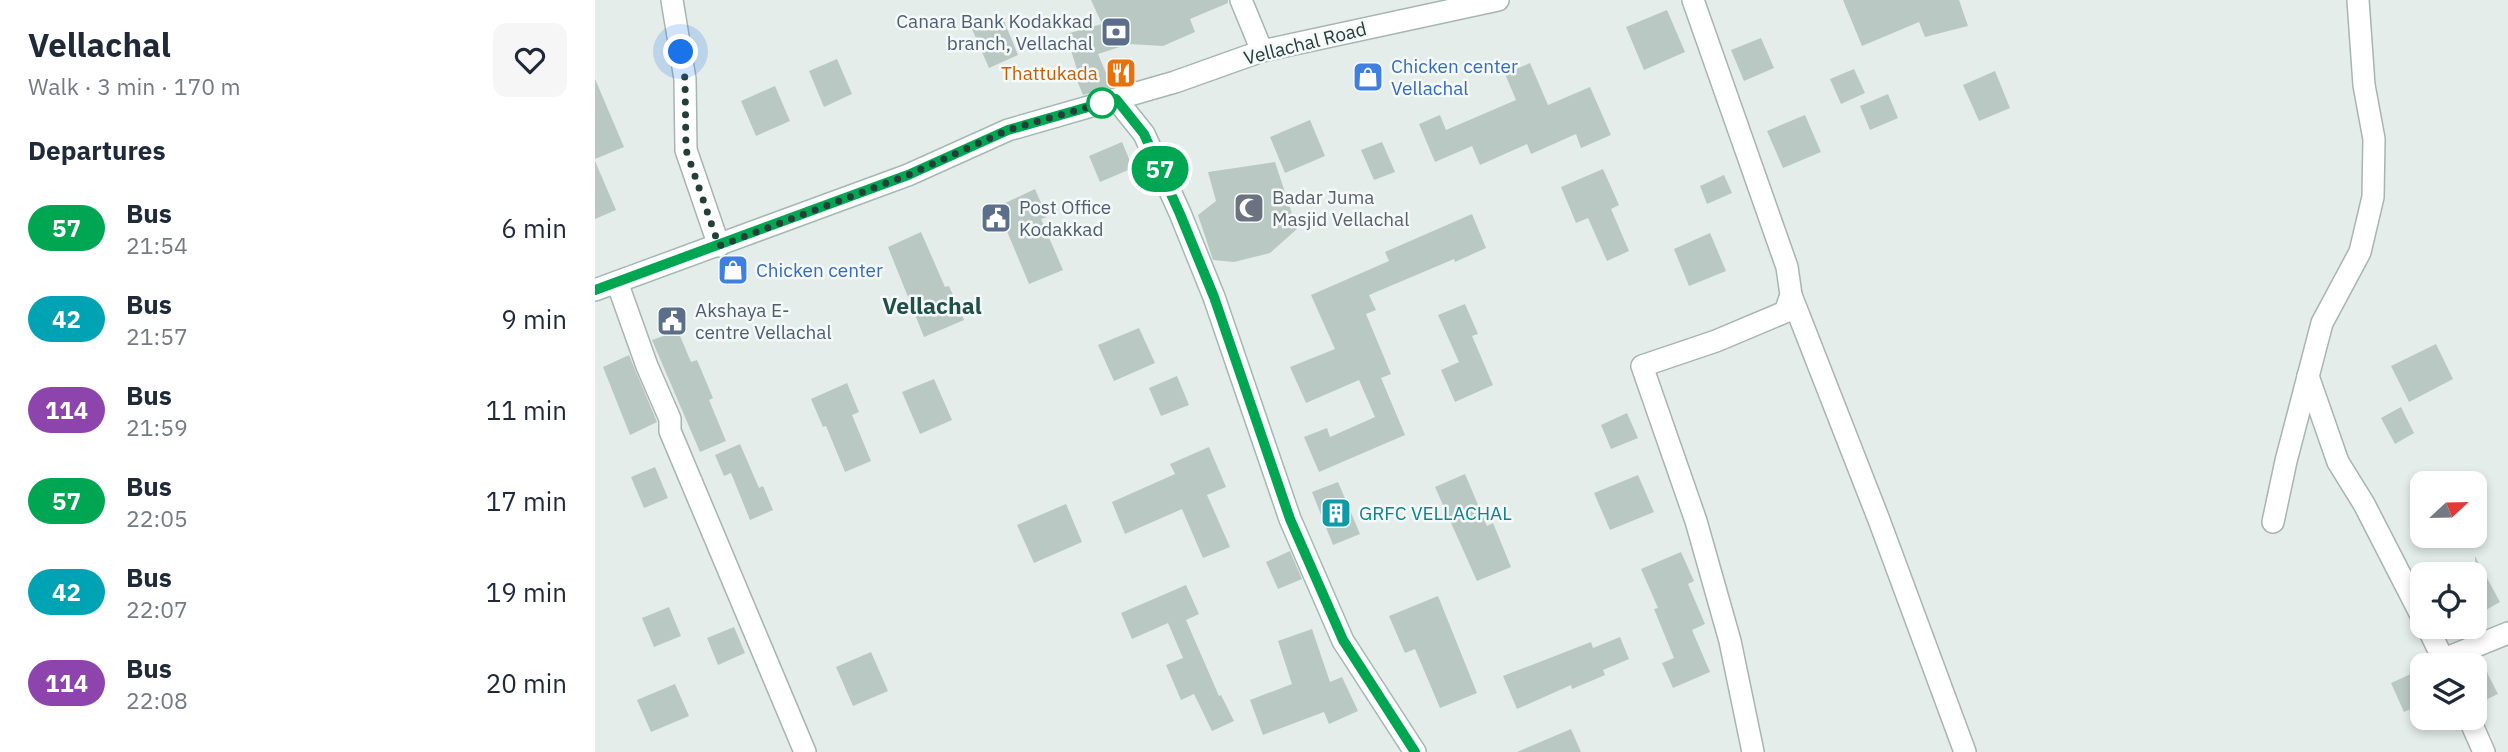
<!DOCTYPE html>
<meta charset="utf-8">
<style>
body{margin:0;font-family:"IBM Plex Sans",sans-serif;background:#f6f6f7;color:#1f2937;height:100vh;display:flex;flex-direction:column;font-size:26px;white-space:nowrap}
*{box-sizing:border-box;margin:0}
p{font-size:23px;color:#747a83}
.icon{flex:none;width:38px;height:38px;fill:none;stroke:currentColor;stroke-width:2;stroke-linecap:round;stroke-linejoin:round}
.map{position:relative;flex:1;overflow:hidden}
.drawer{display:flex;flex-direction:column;background:#fff;width:595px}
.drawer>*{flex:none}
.badge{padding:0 14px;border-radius:23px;font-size:24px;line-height:46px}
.needle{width:46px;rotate:68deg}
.fabs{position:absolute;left:1815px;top:471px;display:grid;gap:14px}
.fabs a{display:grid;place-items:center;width:77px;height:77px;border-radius:14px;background:#fff;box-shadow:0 4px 10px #0003;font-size:35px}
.you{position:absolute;width:35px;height:35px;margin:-18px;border:5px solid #fff;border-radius:50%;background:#1a73e8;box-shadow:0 0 0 10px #1a73e833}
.map>.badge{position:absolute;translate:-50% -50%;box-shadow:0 0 0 4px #fff}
h2{padding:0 28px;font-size:26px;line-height:63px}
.round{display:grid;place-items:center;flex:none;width:74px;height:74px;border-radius:14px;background:#f6f6f7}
.head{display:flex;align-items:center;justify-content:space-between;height:119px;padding:0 28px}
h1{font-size:33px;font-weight:700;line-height:52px}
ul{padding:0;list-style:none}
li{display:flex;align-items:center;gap:21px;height:91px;padding:0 28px}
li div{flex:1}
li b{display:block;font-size:26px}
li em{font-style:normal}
li .badge{min-width:77px;font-weight:700;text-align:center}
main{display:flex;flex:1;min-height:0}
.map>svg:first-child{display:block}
.building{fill:#bac8c3}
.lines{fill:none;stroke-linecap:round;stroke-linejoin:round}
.minor-casing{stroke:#a7b5b1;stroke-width:24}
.tertiary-casing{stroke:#a7b5b1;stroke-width:24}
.secondary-casing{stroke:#a3b9b2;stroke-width:24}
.minor{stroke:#fff;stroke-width:21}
.tertiary{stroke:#fff;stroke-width:21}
.secondary{stroke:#fff;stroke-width:21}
.line-casing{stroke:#fff;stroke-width:16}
.line{stroke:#00a651;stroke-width:10}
.walk{stroke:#243f39;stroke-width:7;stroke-dasharray:0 12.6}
.stop-dot{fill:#fff;stroke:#00a651;stroke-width:3.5}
.labels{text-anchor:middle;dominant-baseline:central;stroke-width:5;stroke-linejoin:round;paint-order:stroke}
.service-label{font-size:19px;fill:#4e5e75;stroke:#f5faf8;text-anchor:start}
.street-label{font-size:19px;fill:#243f39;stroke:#f5faf8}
.shop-label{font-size:19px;fill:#366cbe;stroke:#f5faf8;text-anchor:start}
.food-label{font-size:19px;fill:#c56008;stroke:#f5faf8;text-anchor:end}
.worship-label{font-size:19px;fill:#5b616d;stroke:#f5faf8;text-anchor:start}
.culture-label{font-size:19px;fill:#0d838f;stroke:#f5faf8;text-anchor:start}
.quarter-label{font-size:23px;font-weight:bold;fill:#205047;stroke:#f5faf8}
</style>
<main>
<section class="drawer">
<div class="head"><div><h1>Vellachal</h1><p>Walk · 3 min · 170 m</p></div><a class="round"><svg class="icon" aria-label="heart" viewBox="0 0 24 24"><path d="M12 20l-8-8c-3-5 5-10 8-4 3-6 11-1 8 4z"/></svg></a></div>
<h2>Departures</h2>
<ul>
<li><span class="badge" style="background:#00a651;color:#fff">57</span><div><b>Bus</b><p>21:54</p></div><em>6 min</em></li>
<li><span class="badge" style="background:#00a3b4;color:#fff">42</span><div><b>Bus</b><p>21:57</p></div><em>9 min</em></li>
<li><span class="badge" style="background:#8e44ad;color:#fff">114</span><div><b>Bus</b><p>21:59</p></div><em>11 min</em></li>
<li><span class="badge" style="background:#00a651;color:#fff">57</span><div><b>Bus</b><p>22:05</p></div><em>17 min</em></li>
<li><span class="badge" style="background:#00a3b4;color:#fff">42</span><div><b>Bus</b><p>22:07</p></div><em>19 min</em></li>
<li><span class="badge" style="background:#8e44ad;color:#fff">114</span><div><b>Bus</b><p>22:08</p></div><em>20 min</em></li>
</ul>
</section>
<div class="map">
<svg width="1913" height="752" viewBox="0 0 1913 752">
<rect width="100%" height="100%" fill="#e4edea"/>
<!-- building -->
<g class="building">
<path d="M496 0H633V3L595 19 600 32 568 46 534 44 503 54 517 87 488 95 481 78 484 76 471 34 507 24Z"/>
<path d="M1248 0H1364L1373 26 1330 37 1324 22 1267 46Z"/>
<path d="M1072 10 1090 52 1049 70 1031 27Z"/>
<path d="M407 16 423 55 394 68 377 29Z"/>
<path d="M1166 38 1179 68 1149 81 1136 50Z"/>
<path d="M242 59 257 94 229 107 214 71Z"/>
<path d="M935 63 953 105 995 87 1016 135 986 148 981 134 936 154 932 144 885 165 877 146 840 162 824 124 845 115 851 130 921 100 910 74Z"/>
<path d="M1259 69 1270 93 1246 104 1235 79Z"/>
<path d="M1400 71 1415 108 1384 121 1368 85Z"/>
<path d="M0 79 29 147 0 159Z"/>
<path d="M180 86 195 121 161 136 146 101Z"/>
<path d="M1293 94 1303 118 1275 130 1265 106Z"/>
<path d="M1210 115 1226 152 1188 168 1172 131Z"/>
<path d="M715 120 730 156 690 173 675 137Z"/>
<path d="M527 142 538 168 505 182 494 156Z"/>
<path d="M787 142 800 172 779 180 766 150Z"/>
<path d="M0 161 21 210 0 219Z"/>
<path d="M680 162 702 229 675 253 639 262 618 260 603 215 621 201 613 172Z"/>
<path d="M1008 169 1024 205 1016 209 1034 251 1012 261 993 218 981 223 966 187Z"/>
<path d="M1129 175 1137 193 1112 204 1105 186Z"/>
<path d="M440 189 452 217 446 219 468 270 434 284 409 224 400 228 393 211Z"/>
<path d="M877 214 891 248 860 262 859 259 774 295 781 310 771 314 796 374 786 378 810 435 724 472 709 437 732 428 735 437 780 417 764 380 711 403 695 367 740 349 716 295 794 261 790 252Z"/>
<path d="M326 232 350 287 354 286 369 320 329 337 293 247Z"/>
<path d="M1115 233 1131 271 1094 286 1079 249Z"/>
<path d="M870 304 883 334 877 336 898 385 860 402 846 370 864 362 843 315Z"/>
<path d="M544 328 560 363 519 381 503 345Z"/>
<path d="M83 331 96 362 102 360 118 398 114 400 131 441 105 452 57 340Z"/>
<path d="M1841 344 1858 379 1814 402 1796 366Z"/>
<path d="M34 355 62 422 35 435 8 367Z"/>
<path d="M582 376 594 405 566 416 554 388Z"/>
<path d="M339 379 357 420 325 434 307 392Z"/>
<path d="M252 383 264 412 257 415 276 461 250 472 231 426 228 427 216 399Z"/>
<path d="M1806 407 1819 433 1800 444 1786 418Z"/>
<path d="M1032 413 1043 438 1016 449 1006 425Z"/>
<path d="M145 444 164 488 168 486 178 510 155 520 136 473 129 476 120 455Z"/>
<path d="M614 447 631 487 612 495 635 547 608 558 587 509 530 534 517 502 580 474 575 464Z"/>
<path d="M60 467 73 498 49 508 36 477Z"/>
<path d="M870 474 892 526 898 523 916 567 882 581 840 487Z"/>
<path d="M1043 475 1059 512 1015 530 999 493Z"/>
<path d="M743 482 765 534 738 545 717 492Z"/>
<path d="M471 504 487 542 439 563 422 525Z"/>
<path d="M695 551 707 579 683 589 671 562Z"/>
<path d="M1086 552 1099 581 1093 584 1110 624 1097 630 1115 672 1078 688 1067 663 1079 658 1059 609 1063 608 1046 569Z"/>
<path d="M1880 556 1905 602 1880 616Z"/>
<path d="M591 585 604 614 591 620 624 696 626 695 639 721 617 731 599 694 586 700 571 665 588 658 573 623 537 639 526 613Z"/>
<path d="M843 596 882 693 845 708 820 649 810 653 794 616Z"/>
<path d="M74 607 86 636 59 647 47 618Z"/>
<path d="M139 627 150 653 123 665 112 638Z"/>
<path d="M717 629 735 682 747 677 763 711 734 724 729 712 668 735 655 700 697 684 683 641Z"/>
<path d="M1025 637 1034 659 1008 670 1010 675 977 689 976 685 922 709 908 676 996 642 998 648Z"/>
<path d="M276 652 293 691 258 706 241 667Z"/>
<path d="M1885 659 1903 694 1886 702 1880 690V661Z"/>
<path d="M1816 674 1827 704 1809 712 1796 683Z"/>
<path d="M80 684 94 716 56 732 42 700Z"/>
<path d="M976 729 986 752H922Z"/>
</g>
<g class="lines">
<!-- minor casing -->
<g class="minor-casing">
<g id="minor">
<path d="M646 0 667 51"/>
<path d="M1098 0 1192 267 1196 295 1190 312 1121 341 1047 366 1101 521 1135 641 1158 752"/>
<path d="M521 99 580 82 667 51 903 0"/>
<path d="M22 282 52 366 75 419V431L210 752"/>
<path d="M1196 295 1284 520 1370 752"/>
<path d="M1713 376 1743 462 1769 504 1827 617"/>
<path d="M1678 522 1691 461 1727 323 1765 252 1778 197 1779 139 1769 85 1763 0"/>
<path d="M1832 626 1851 665"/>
<path d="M1849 659 1913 633"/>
<path d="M1874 718 1889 752"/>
</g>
</g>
<!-- tertiary casing -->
<g class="tertiary-casing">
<path id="tertiary" d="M77 0 90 79 91 150 124 246"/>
</g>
<!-- secondary casing -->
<g class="secondary-casing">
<path id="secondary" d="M0 290 313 175 413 130 521 99 549 134 585 213 619 297 695 519 748 641 820 752"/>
</g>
<!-- minor -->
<use href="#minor" class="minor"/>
<!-- tertiary -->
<use href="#tertiary" class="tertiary"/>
<!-- secondary -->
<use href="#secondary" class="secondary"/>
</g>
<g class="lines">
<!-- line casing -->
<g class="line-casing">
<path id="line" d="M0 290 313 175 413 130 521 99 549 134 585 214 619 297 695 519 748 640 820 752"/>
</g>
<!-- line -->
<use href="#line" class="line"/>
<!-- walk -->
<path class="walk" d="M86 52 90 79 91 150 124 246 313 175 413 130 507 103"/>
</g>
<!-- icons -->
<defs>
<g id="bank-square" transform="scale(1.575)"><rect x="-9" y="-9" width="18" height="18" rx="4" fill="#5c6f8a" stroke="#f5faf8"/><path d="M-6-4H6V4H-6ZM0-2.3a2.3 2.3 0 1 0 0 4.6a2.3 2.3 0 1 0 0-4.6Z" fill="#fff"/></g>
<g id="restaurant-square" transform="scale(1.575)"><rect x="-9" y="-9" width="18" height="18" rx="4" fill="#e8710a" stroke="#f5faf8"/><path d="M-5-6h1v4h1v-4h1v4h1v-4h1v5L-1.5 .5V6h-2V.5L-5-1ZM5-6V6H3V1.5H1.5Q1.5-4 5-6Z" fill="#fff"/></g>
<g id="shop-square" transform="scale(1.575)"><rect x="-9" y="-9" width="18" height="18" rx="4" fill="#3f7fe0" stroke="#f5faf8"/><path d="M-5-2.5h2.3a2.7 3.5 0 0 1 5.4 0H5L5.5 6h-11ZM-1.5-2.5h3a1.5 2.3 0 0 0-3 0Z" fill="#fff"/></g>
<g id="mosque-square" transform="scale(1.575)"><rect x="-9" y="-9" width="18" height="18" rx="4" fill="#6b7280" stroke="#f5faf8"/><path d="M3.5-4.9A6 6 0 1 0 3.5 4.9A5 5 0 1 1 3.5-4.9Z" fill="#fff"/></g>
<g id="civic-square" transform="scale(1.575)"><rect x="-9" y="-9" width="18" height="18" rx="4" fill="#5c6f8a" stroke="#f5faf8"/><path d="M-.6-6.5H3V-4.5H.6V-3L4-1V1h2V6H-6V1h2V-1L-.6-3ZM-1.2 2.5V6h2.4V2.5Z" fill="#fff"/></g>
<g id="building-square" transform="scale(1.575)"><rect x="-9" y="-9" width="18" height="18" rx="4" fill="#0f9aa8" stroke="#f5faf8"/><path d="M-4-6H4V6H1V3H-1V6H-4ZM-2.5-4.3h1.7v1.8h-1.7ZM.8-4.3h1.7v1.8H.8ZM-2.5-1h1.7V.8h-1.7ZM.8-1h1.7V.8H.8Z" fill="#fff"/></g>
</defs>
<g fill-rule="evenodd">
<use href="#bank-square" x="521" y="32"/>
<use href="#restaurant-square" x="526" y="73"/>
<use href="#shop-square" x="773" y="77"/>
<use href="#mosque-square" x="654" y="208"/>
<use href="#civic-square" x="401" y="218"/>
<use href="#shop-square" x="138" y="270"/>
<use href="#civic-square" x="77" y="321"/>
<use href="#building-square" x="741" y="513"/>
</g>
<!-- markers -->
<circle class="stop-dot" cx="507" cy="103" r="14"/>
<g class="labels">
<!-- service labels -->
<g class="service-label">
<text x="498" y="21" text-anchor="end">Canara Bank Kodakkad<tspan x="498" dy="22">branch, Vellachal</tspan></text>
<text x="424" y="207">Post Office<tspan x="424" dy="22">Kodakkad</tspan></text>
<text x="100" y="310">Akshaya E-<tspan x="100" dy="22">centre Vellachal</tspan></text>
</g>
<!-- street labels -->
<g class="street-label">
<text transform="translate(710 43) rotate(-14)">Vellachal Road</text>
</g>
<!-- shop labels -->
<g class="shop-label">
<text x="796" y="66">Chicken center<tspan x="796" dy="22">Vellachal</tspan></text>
<text x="161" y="270">Chicken center</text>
</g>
<!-- food labels -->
<g class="food-label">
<text x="503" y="73">Thattukada</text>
</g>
<!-- worship labels -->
<g class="worship-label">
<text x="677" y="197">Badar Juma<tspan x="677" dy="22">Masjid Vellachal</tspan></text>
</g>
<!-- culture labels -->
<g class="culture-label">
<text x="764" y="513">GRFC VELLACHAL</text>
</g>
<!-- quarter labels -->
<g class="quarter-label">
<text x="337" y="305">Vellachal</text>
</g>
</g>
</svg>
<div class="fabs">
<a><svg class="needle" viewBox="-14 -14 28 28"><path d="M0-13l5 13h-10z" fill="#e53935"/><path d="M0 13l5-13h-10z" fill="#747a83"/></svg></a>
<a><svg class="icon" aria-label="locate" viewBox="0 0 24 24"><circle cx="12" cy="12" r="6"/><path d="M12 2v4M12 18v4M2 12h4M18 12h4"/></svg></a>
<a><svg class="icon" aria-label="layers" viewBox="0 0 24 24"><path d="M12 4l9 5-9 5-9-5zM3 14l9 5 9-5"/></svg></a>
</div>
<div class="you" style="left:86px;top:52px"></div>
<b class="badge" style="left:565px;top:169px;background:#00a651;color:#fff">57</b>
</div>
</main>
